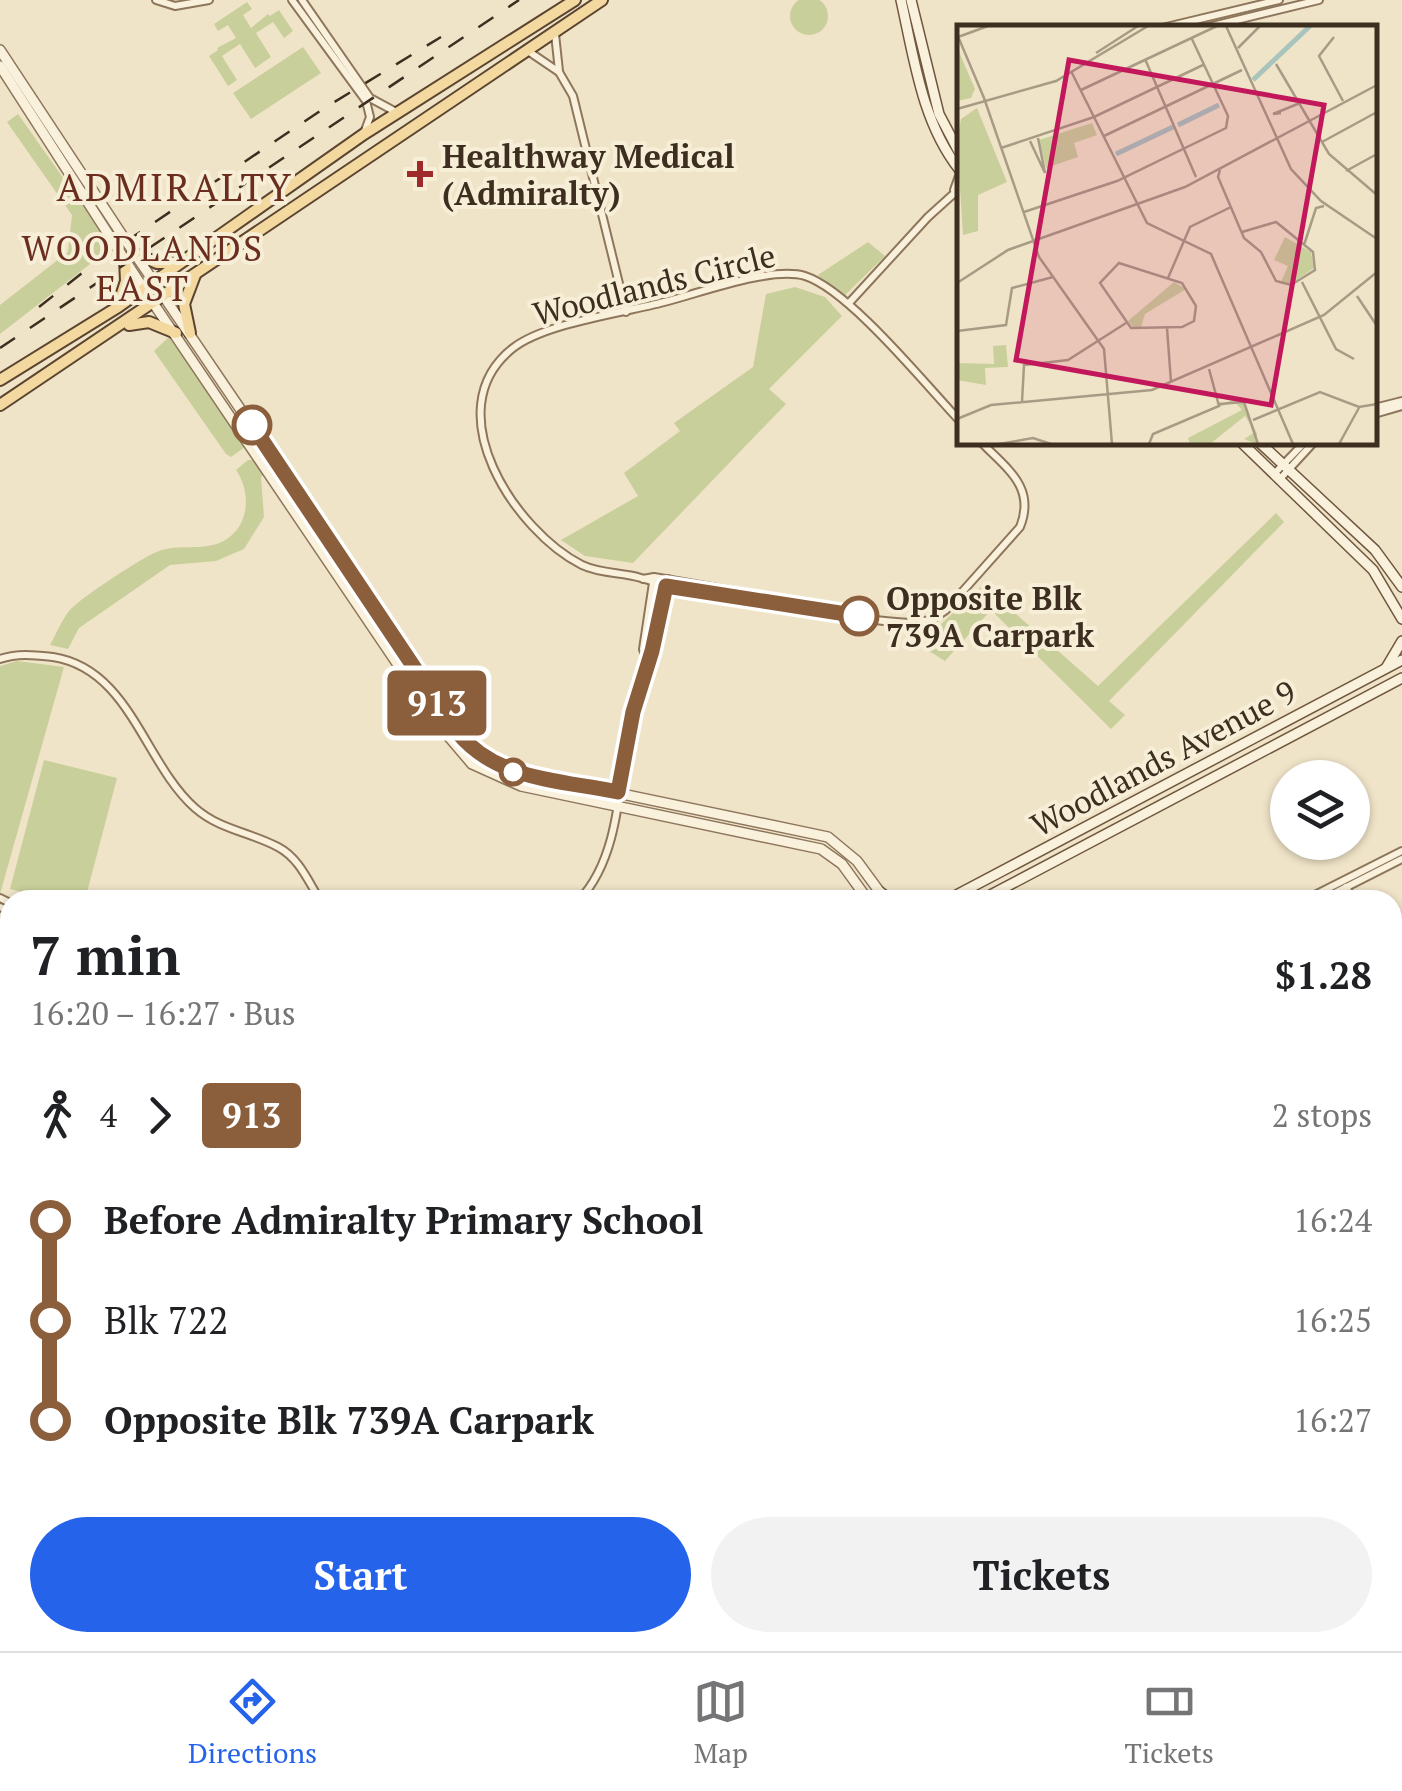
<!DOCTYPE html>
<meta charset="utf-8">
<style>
body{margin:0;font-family:"PT Serif",serif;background:#f2f2f2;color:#202124;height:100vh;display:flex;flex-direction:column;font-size:38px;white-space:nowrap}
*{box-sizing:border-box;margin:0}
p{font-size:32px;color:#757577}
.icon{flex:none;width:55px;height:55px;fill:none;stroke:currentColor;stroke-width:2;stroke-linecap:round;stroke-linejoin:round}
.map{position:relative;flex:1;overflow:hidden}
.details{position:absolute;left:0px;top:890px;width:1402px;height:762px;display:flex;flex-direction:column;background:#fff;border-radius:30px 30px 0 0;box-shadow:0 2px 8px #0004}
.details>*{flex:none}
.badge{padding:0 20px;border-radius:8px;font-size:35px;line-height:65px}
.fabs{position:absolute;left:1270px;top:760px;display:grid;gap:20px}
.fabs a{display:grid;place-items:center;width:100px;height:100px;border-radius:50%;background:#fff;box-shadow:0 2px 8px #0004;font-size:50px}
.map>.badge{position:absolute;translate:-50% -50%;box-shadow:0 0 0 5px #fff}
.legs{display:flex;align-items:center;gap:15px;height:110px;padding:0 30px;font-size:32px}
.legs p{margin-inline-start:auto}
.headline{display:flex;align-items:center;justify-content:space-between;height:170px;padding:0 30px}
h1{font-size:55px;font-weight:600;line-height:75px}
.cta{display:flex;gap:20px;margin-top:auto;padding:20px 30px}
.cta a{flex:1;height:115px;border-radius:60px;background:#2563eb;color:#fff;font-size:40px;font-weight:600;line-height:115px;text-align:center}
.cta a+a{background:#f2f2f2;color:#202124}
ul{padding:0 30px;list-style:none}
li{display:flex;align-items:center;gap:35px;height:100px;font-size:38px}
li i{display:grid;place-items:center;width:15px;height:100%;margin:0 12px;background:currentColor}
li i::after{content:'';width:25px;height:25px;margin:-12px;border:8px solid;border-radius:50%;background:#fff}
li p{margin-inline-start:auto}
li:first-child i{background:linear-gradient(#0000 50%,currentColor 0)}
li:last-child i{background:linear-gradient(currentColor 50%,#0000 0)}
.menu{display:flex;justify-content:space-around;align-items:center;height:140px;border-top:2px solid #e0e0e0;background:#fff;font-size:28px;color:#757577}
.menu a{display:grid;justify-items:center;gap:5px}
.menu .on{color:#2563eb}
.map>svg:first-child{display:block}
.green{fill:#c9cf9b}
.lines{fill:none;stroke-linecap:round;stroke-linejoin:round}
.stream{stroke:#6f938a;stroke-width:2.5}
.minor-casing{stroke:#8d765c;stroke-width:10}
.tertiary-casing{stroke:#8d765c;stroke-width:12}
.secondary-casing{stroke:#6f573f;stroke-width:12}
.primary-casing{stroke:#5b4430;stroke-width:14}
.minor{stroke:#faf1dc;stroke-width:6}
.tertiary{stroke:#faf1dc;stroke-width:9}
.secondary{stroke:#faf1dc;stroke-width:9}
.primary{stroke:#f3d9a0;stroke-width:10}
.rail{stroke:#3d2e20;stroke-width:2.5;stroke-dasharray:18 18;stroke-linecap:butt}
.line-1-casing{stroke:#fff;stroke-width:22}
.line-1{stroke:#8b5e3c;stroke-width:15}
.poi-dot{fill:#9e2a2b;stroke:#f7eed8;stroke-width:4}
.stop-1-dot{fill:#fff;stroke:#8b5e3c;stroke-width:5}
.labels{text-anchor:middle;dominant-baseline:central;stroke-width:8;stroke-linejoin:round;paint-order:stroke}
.poi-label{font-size:32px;font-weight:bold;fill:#3d2e20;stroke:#f7eed8;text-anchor:start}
.street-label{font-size:32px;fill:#3d2e20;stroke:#f7eed8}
.stop-label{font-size:32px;font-weight:bold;fill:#3d2e20;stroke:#f7eed8;text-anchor:start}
.neighbourhood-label{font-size:35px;letter-spacing:2.5px;fill:#6b2e1e;stroke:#f7eed8}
.quarter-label{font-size:38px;letter-spacing:2.5px;fill:#6b2e1e;stroke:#f7eed8}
.inset-river{fill:none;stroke:#a9c4bc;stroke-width:5}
.inset-road{fill:none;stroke:#a89b85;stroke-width:2.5}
.view{fill:#c2185b;fill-opacity:0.15;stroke:#c2185b;stroke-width:5}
.inset-edge{fill:none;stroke:#3d2e20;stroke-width:5}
</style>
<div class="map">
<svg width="1402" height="1651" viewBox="0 0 1402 1651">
<rect width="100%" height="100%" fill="#f0e4c8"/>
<!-- green -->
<g class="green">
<circle cx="809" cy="16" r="19"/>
<path d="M247 2 252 9 243 15 251 28 268 14 270 16 279 10 293 31 284 38 273 22 256 33 271 57 255 68 240 44 222 56 237 80 228 86 209 56 218 50 217 48 236 38 228 25 218 31 214 24Z"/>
<path d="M303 47 321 73 251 119 233 93Z"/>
<path d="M18 114 112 247 0 334V305L68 252 72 215 7 122Z"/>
<path d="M868 242 885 256 842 298 818 275Z"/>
<path d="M795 287 825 297 842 316 769 389 786 404 633 563 585 556 561 540 638 496 624 473 680 431 674 423 753 367 766 294Z"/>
<path d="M169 337 245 442V447L231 457 226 454 154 351Z"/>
<path d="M248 460H257L266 473 261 477 264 517 244 549 216 561 170 565 79 628 68 649 50 645C56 634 62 620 69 611 80 598 136 562 152 554 173 543 193 550 213 545 248 536 254 496 236 470Z"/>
<path d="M1276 513 1284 522 1109 701 1125 715 1111 729 991 610 945 661 929 651 927 628 940 625 983 585 1098 686Z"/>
<path d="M17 661 64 667 0 894V666Z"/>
<path d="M44 760 117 778 85 900H53L10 889Z"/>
<path d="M1402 1060V1242L1393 1247V1066Z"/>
</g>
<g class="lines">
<!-- stream -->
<path class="stream" d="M420 1650 431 1642"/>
<!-- minor casing -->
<g class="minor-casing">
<g id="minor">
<path d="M156 0 175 6 209 0"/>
<path d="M292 0 366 101 370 117 364 133"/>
<path d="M302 0 370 98 396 112"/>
<path d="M1162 28 1279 0"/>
<path d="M1204 28 1319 0"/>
<path d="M555 34 559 71"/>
<path d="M528 51 559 72 573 96 626 312"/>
<path d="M954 190 959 176"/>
<path d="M849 303 928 217 959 189"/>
<path d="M1374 408 1402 401"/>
<path d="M1374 414 1402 406"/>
<path d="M959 420C925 384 849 290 805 276 771 266 700 293 664 302 623 313 545 323 513 348 434 410 516 532 582 565 601 574 621 572 641 578 683 591 730 595 775 603 820 610 864 621 910 623L931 620 946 610 1020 527C1036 487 1007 469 981 442"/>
<path d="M1274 474 1305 442"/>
<path d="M1279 480 1314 442"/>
<path d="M643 579 654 577 839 609 844 614"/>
<path d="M0 659C18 653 34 655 53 657 130 669 144 763 195 808 220 830 250 832 278 847 299 858 308 881 320 900"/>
<path d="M646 659 643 649 653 583"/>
<path d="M1346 887 1353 900"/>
<path d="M0 898 10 903"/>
<path d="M579 900C636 841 612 720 652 651L668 579"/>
<path d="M1305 900 1402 851"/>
<path d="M1321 900 1402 859"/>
<path d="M0 907 10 912"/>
<path d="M1392 973 1402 991"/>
<path d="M1392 1264 1402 1259"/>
<path d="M1392 1275 1402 1270"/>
<path d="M0 1482 10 1494"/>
<path d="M130 1642 137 1651"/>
<path d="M597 1642 603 1651"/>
<path d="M608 1642 614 1651"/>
<path d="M936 1642 942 1651"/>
<path d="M623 1651 635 1642"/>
<path d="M819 1651 831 1642"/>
<path d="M1101 1651 1113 1642"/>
</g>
</g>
<!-- tertiary casing -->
<g class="tertiary-casing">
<g id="tertiary">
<path d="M0 50 122 235 470 747 512 771 828 837 857 861 882 895"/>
<path d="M0 66 143 288 438 724 472 764 521 786 821 849 842 864 868 900"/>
</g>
</g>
<!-- secondary casing -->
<g class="secondary-casing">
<g id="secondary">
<path d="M901 0C914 58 922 122 959 169"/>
<path d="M911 0 939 114 959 152"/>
<path d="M1241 442 1373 570 1402 619"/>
<path d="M1259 442 1375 550 1402 587"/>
<path d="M1386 668 1402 641"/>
<path d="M879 891 891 900"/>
<path d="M947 900 1402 660"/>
<path d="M981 900 1402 678"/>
<path d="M0 1584 10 1575"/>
<path d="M0 1604 10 1596"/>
</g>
</g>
<!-- primary casing -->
<g class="primary-casing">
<g id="primary">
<path d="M134 253 157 263H179"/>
<path d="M118 306 126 281 125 259"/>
<path d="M129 325 149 322 176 333"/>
<path d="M190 333 184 304 195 275"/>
<path d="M0 380 118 307 364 134 575 0"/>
<path d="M0 405 602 0"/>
<path d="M0 1184 10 1190"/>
<path d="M0 1204 10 1212"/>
<path d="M1392 1570 1402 1562"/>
<path d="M1392 1601 1402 1594"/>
<path d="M366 1642 372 1651"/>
<path d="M388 1642 394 1651"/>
<path d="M1294 1651 1303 1642"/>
<path d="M1331 1651 1341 1642"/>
</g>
</g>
<!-- minor -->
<use href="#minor" class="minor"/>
<!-- tertiary -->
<use href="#tertiary" class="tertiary"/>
<!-- secondary -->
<use href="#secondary" class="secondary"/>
<!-- primary -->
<use href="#primary" class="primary"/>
<!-- rail -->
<g class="rail">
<path d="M39 307 100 259 323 109 441 37"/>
<path d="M0 348 519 0"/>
</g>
</g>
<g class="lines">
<!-- line-1 casing -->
<g class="line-1-casing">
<path id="line-1" d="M252 425 458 733C498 781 561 780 618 792L633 712 652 651 666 586 859 616"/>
</g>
<!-- line-1 -->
<use href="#line-1" class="line-1"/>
</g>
<!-- markers -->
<path class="poi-dot" d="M415 159h10v10h10v10h-10v10h-10v-10h-10v-10h10z"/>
<g class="stop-1-dot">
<circle cx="252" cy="425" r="18"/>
<circle cx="859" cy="616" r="18"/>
<circle cx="513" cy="772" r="12"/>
</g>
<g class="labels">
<!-- poi labels -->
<g class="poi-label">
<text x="442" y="156">Healthway Medical<tspan x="442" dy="37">(Admiralty)</tspan></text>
</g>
<!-- street labels -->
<g class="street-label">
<text transform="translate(654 284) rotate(-14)">Woodlands Circle</text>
<text transform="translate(1163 758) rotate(-28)">Woodlands Avenue 9</text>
</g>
<!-- stop labels -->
<g class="stop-label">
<text x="886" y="598">Opposite Blk<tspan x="886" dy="37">739A Carpark</tspan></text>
</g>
<!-- neighbourhood labels -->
<g class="neighbourhood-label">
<text x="143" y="248">WOODLANDS<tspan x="143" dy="40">EAST</tspan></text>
</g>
<!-- quarter labels -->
<g class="quarter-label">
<text x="175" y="187">ADMIRALTY</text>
</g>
</g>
<!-- overview -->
<g transform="translate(957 25)">
<rect width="420" height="420" fill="#f0e4c8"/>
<path d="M0 22 18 64 14 73 0 76ZM20 83 50 157 21 170V206L6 210 0 117 4 94ZM135 98 140 110 117 118 121 132 89 143 82 115ZM328 212 354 227 357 243 332 260 324 257 331 241 317 235ZM217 257 229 264 188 289 184 302H176L171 296ZM49 320 51 342 28 343 29 360 0 355V338L37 339 36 321ZM277 374 286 377 300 409V419L287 414 298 407 288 391 253 419H233L231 413 285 385 278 377 248 386Z" fill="#c9cf9b"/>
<path class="inset-river" d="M296 55 353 1M221 100 262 80M159 129 216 102"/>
<path class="inset-road" d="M269 1 334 144 364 176 420 214M0 9 27 73M1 12 31 1M377 12 362 31 386 76M281 23 303 1M139 28 181 1M188 34 239 152M319 39 372 129 420 170M115 48 190 198 254 229 336 419M124 65 260 1M27 73 82 232 147 324 155 419M0 84 99 56 191 1M324 88 316 89 343 78M147 111 285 45M73 116 88 148 81 113M365 117 420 87M44 123 137 92 246 40M263 145 261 152 287 213 304 227 319 256 334 260 358 245 356 227 319 197 285 207M389 146 420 129M67 187 160 156 269 103 271 91 234 12M347 220 359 183 367 181M162 238 225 258 239 281 237 296 225 302 174 303 143 258ZM211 253 233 202 274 182M345 257 379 324 397 334M0 258 51 225 228 162 420 60M400 271 420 301M210 303 214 357M0 306 49 300 55 263 96 252M65 377 67 340 111 335 169 298M262 379 287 377 301 419M0 394 34 380 195 365 367 290 420 247M296 395 363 367 402 382 420 379M42 419 76 413 94 419M192 419 196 409 262 381 252 344M382 419 403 381"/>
<path class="view" d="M112 35 367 80 314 380 59 335Z"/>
<rect width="420" height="420" class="inset-edge"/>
</g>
</svg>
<div class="fabs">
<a><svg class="icon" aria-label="layers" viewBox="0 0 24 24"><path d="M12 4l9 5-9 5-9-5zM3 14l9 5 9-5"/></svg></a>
</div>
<b class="badge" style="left:437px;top:703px;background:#8b5e3c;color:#fff">913</b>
<section class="details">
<div class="headline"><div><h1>7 min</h1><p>16:20 – 16:27 · Bus</p></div><b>$1.28</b></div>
<div class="legs"><svg class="icon" aria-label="walk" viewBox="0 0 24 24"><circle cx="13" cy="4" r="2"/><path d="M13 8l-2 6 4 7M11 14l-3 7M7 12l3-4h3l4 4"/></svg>4<svg class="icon" aria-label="forward" viewBox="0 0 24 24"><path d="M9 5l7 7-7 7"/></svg><b class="badge" style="background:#8b5e3c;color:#fff">913</b><p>2 stops</p></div>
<ul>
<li><i style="color:#8b5e3c"></i><b>Before Admiralty Primary School</b><p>16:24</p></li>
<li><i style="color:#8b5e3c"></i><span>Blk 722</span><p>16:25</p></li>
<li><i style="color:#8b5e3c"></i><b>Opposite Blk 739A Carpark</b><p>16:27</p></li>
</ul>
<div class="cta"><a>Start</a><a>Tickets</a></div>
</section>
</div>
<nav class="menu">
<a class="on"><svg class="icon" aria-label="directions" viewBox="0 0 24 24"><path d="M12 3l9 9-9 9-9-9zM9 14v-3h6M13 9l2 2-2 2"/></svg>Directions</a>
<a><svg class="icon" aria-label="map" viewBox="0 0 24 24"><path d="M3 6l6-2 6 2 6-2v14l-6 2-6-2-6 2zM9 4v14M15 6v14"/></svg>Map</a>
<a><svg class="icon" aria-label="tickets" viewBox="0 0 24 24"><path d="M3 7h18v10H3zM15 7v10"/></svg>Tickets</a>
</nav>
